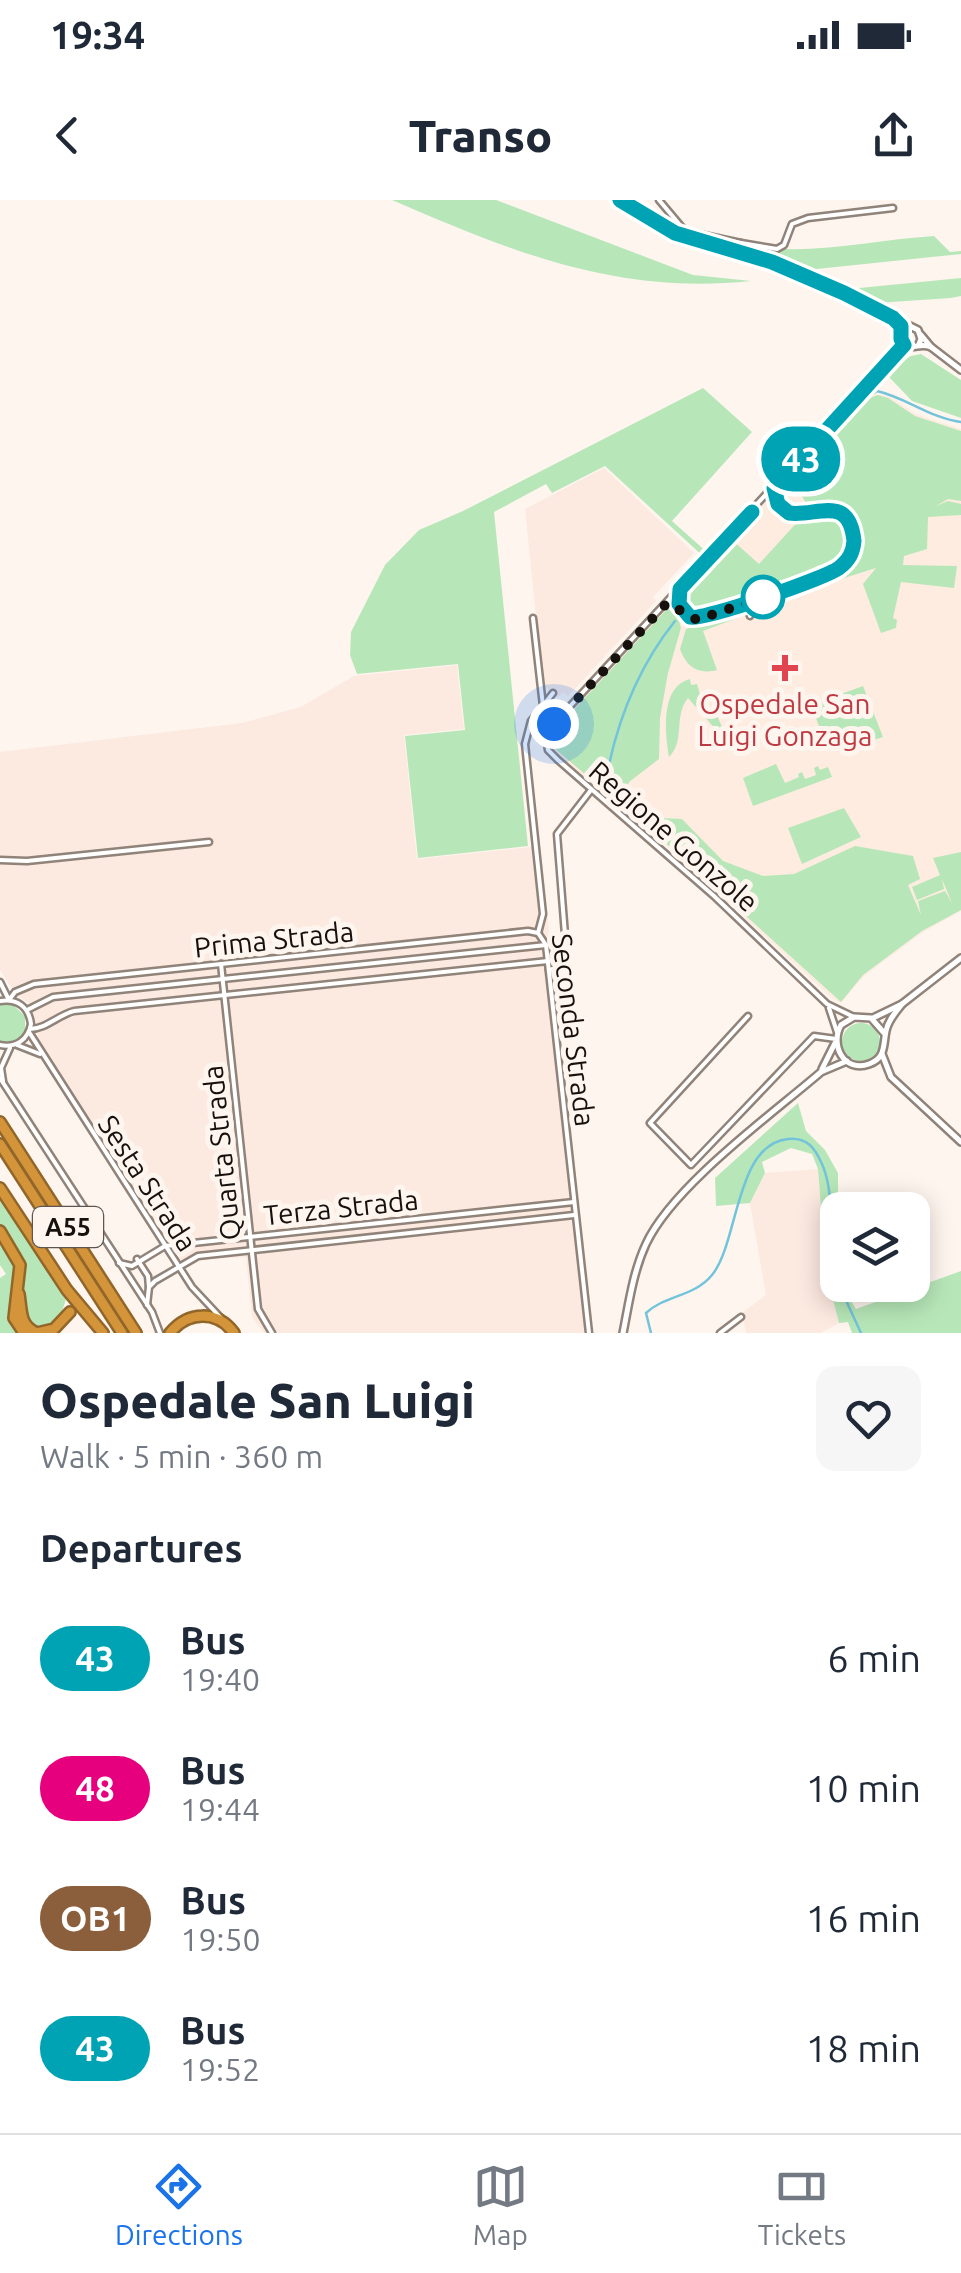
<!DOCTYPE html>
<meta charset="utf-8">
<style>
body{margin:0;font-family:Ubuntu,sans-serif;background:#f6f6f7;color:#1f2937;height:100vh;display:flex;flex-direction:column;font-size:38px;white-space:nowrap}
*{box-sizing:border-box;margin:0}
p{font-size:32px;color:#747a83}
.icon{flex:none;width:55px;height:55px;fill:none;stroke:currentColor;stroke-width:2;stroke-linecap:round;stroke-linejoin:round}
.map{position:relative;height:1133px;overflow:hidden}
.side{display:flex;flex-direction:column;background:#fff;flex:1}
.side>*{flex:none}
.badge{padding:0 20px;border-radius:32px;font-size:35px;line-height:65px}
.fabs{position:absolute;left:820px;top:992px;display:grid;gap:20px}
.fabs a{display:grid;place-items:center;width:110px;height:110px;border-radius:20px;background:#fff;box-shadow:0 5px 25px #0003;font-size:50px}
.you{position:absolute;width:50px;height:50px;margin:-25px;border:8px solid #fff;border-radius:50%;background:#1a73e8;box-shadow:0 0 0 15px #1a73e833}
.map>.badge{position:absolute;translate:-50% -50%;box-shadow:0 0 0 5px #fff}
h2{padding:0 40px;font-size:38px;line-height:90px}
.round{display:grid;place-items:center;flex:none;width:105px;height:105px;border-radius:20px;background:#f6f6f7}
.summary{display:flex;align-items:center;justify-content:space-between;height:170px;padding:0 40px}
h1{font-size:48px;font-weight:800;line-height:75px}
ul{padding:0;list-style:none}
li{display:flex;align-items:center;gap:30px;height:130px;padding:0 40px}
li div{flex:1}
li b{display:block;font-size:38px}
li em{font-style:normal}
li .badge{min-width:110px;font-weight:700;text-align:center}
.status{display:flex;justify-content:space-between;align-items:center;height:70px;padding:0 50px;background:#fff;direction:ltr}
.status svg{height:28px;fill:currentColor}
header{display:flex;justify-content:space-between;align-items:center;height:130px;padding:0 40px;background:#fff;font-size:45px;font-weight:800}
.menu{display:flex;justify-content:space-around;align-items:center;height:140px;border-top:2px solid #e0e1e3;background:#fff;font-size:28px;color:#747a83}
.menu a{display:grid;justify-items:center;gap:5px}
.menu .current{color:#1a73e8}
.map>svg:first-child{display:block}
.industrial{fill:#fce9e0}
.built{fill:#fdecdf}
.green{fill:#b7e7b8}
.lines{fill:none;stroke-linecap:round;stroke-linejoin:round}
.stream{stroke:#73c3da;stroke-width:2.5}
.tertiary-tunnel{stroke:#dbd3cd;stroke-width:5;stroke-dasharray:5 2.5;stroke-linecap:butt}
.minor-casing{stroke:#908379;stroke-width:9}
.tertiary-casing{stroke:#908379;stroke-width:10}
.motorway-casing{stroke:#91662a;stroke-width:14}
.minor{stroke:#fff;stroke-width:4}
.tertiary{stroke:#fff;stroke-width:5}
.motorway{stroke:#d3943a;stroke-width:9}
.line-casing{stroke:#fff;stroke-width:22}
.line{stroke:#00a3b4;stroke-width:15}
.walk{stroke:#16110d;stroke-width:10;stroke-dasharray:0 18}
.stop-dot{fill:#fff;stroke:#00a3b4;stroke-width:5}
.health-dot{fill:#e0444e;stroke:#fef5ef;stroke-width:4}
.labels{text-anchor:middle;dominant-baseline:central;stroke-width:10;stroke-linejoin:round;paint-order:stroke}
.shield{fill:#fef5ef;stroke:#5c5551;stroke-width:2.5}
.shield-label{font-size:25px;font-weight:bold;fill:#16110d}
.health-label{font-size:28px;fill:#be3a42;stroke:#fef5ef}
.street-label{font-size:28px;fill:#16110d;stroke:#fef5ef}
</style>
<div class="status"><b>19:34</b><svg viewBox="0 0 49 12"><path d="M0 12V9h3v3zM5 12V6h3v6zM10 12V3h3v9zM15 12V0h3v12zM26 1h20v11H26zM47 4h2v5h-2z"/></svg></div>
<header><svg class="icon" aria-label="back" viewBox="0 0 24 24"><path d="M15 5l-7 7 7 7"/></svg>Transo<svg class="icon" aria-label="share" viewBox="0 0 24 24"><path d="M12 15V3M7 8l5-5 5 5M5 13v7h14v-7"/></svg></header>
<div class="map">
<svg width="961" height="1133" viewBox="0 0 961 1133">
<rect width="100%" height="100%" fill="#fef5ef"/>
<!-- industrial -->
<g class="industrial">
<path d="M604 268 694 353 653 397 656 401 568 496 563 492 558 497 543 485 525 309Z"/>
<path d="M457 465 464 529 404 535 417 659 540 646 592 1133H264L252 1117 246 1057 195 1060 185 1067 39 842 36 820 29 803 17 796 0 770V552L242 523 301 507 354 476Z"/>
<path d="M818 969 826 1073 839 1123 821 1133H746L742 1113 766 1095 750 1003 765 973Z"/>
</g>
<!-- built -->
<path class="built" d="M870 194 889 196 916 214 961 229V711L922 733 864 776 841 803 834 800 658 638 555 553 550 542 557 526 668 406 678 417 685 411 682 404 684 389 860 199Z"/>
<!-- green -->
<g class="green">
<path d="M392 0H496L693 75 751 81C616 95 513 52 392 0Z"/>
<path d="M934 36 950 52 961 51V54L807 70 744 48 745 45C809 57 870 40 934 36Z"/>
<path d="M961 78V96L951 98 876 103 849 89Z"/>
<path d="M921 154 961 180V218L912 201 889 177 891 168 911 156Z"/>
<path d="M703 188 752 232 672 321 709 354 705 358 605 266 552 293 546 284 494 312 528 646 418 658 405 536 465 530 458 464 357 474 350 455 351 432 385 365 419 330 463 311Z"/>
<path d="M878 195 888 198 915 216 961 231V301L948 299 936 306 948 301 961 304V315L928 317 927 349 904 356 903 365 957 366 954 388 901 382 893 418 897 420 896 428 881 433 863 384 876 368 841 379 839 375C865 354 863 321 834 304L808 306 791 279 861 201Z"/>
<path d="M815 314 837 316C854 332 851 346 840 364L704 416 686 411C674 385 714 356 731 339L759 364 801 318Z"/>
<path d="M668 408 679 421 681 428 668 473 660 518 659 559 629 582 626 593 638 617 682 619 723 661 763 676 794 674 855 646 913 656 920 679 908 685 921 715 918 701 945 691 952 703 942 679 944 689 917 700 912 687 940 675 933 658 961 652V710L922 731 863 775 841 802 659 637 553 547 552 537 558 527Z"/>
<path d="M743 408 745 415 703 431 717 470C699 475 686 467 680 449L686 429Z"/>
<path d="M690 479 691 485 697 484 705 512 714 509 723 529 718 532 688 498C673 516 686 540 669 557 665 532 660 487 690 479Z"/>
<path d="M863 486 883 537 874 540 872 535 828 550 811 505Z"/>
<path d="M776 564 785 583 799 577 798 574 802 572 805 579 816 575 814 568 818 566 820 570 828 567 832 577 753 606 743 578Z"/>
<path d="M844 608 861 637 802 664 788 628Z"/>
<path d="M0 805H13L25 816V833L17 841 0 842Z"/>
<circle cx="861" cy="842" r="19"/>
<path d="M798 903 806 931 825 950 838 973V1085H847V1095L856 1109 961 1071V1133H852L848 1122 839 1123 826 1073 818 969 812 954 791 948 762 962 765 973 750 1003 716 1006 715 978Z"/>
<path d="M0 1000 66 1099 59 1121 44 1130 32 1127 25 1117 21 1090 23 1064 0 1025Z"/>
<path d="M0 1037 17 1066 20 1133H0V1078L6 1074 0 1065Z"/>
</g>
<g class="lines">
<!-- stream -->
<g class="stream">
<path d="M780 291 863 201 877 191C907 198 930 218 961 222"/>
<path d="M604 591C614 528 635 471 675 421"/>
<path d="M842 1085 844 1096 861 1133"/>
<path d="M651 1133 646 1113C665 1095 694 1097 712 1075 739 1042 735 944 788 939 807 937 815 948 822 964 835 994 827 1025 838 1055"/>
</g>
<!-- tertiary-tunnel -->
<path class="tertiary-tunnel" d="M786 68 844 93"/>
<!-- minor casing -->
<g class="minor-casing">
<g id="minor">
<path d="M659 0 685 31 741 43"/>
<path d="M739 52 741 43 777 49 784 45 792 24 808 18 893 8"/>
<path d="M680 389C678 404 681 415 697 419L832 372 851 356 854 341C848 293 817 317 789 313L778 304 774 288"/>
<path d="M745 403 750 416"/>
<path d="M533 418 543 506"/>
<path d="M553 493 531 521 525 544 543 714 538 733 546 745 589 1133"/>
<path d="M0 660 27 661 209 642"/>
<path d="M221 764 258 1109 272 1133"/>
<path d="M549 770 564 766 567 760 557 634 591 590"/>
<path d="M0 782 9 800 15 792 34 784 528 731 538 733"/>
<path d="M0 801C17 798 29 807 31 824 28 840 16 848 0 845"/>
<path d="M829 808 837 832"/>
<path d="M27 810 53 797 546 745"/>
<path d="M748 816 650 923 691 965 814 836 836 839"/>
<path d="M854 817 827 804 714 696 558 560 548 550 546 537 560 517 904 145"/>
<path d="M30 829C46 829 58 815 74 811L548 761"/>
<path d="M29 832 192 1087 221 1118"/>
<path d="M17 845 40 854"/>
<path d="M0 878 152 1112 160 1133"/>
<path d="M3 881 1 868 10 848"/>
<path d="M137 1059 148 1076 149 1087"/>
<path d="M119 1063 132 1066 165 1046 574 1002"/>
<path d="M147 1105 149 1087 155 1081 198 1056 574 1015"/>
<path d="M720 1133 741 1117"/>
</g>
</g>
<!-- tertiary casing -->
<g class="tertiary-casing">
<g id="tertiary">
<path d="M620 0 675 33 786 68"/>
<path d="M844 93 918 130 921 139 919 144"/>
<path d="M898 123 904 145C914 150 920 142 931 147"/>
<path d="M921 135 931 147 961 170"/>
<path d="M873 818 902 804 961 758"/>
<path d="M885 834 871 818 854 817 841 825C830 844 843 873 869 864 886 858 883 845 886 831 888 820 896 812 902 804"/>
<path d="M882 854 891 877 961 942"/>
<path d="M822 869 835 843"/>
<path d="M623 1133C629 1103 633 1072 646 1044 673 986 771 915 821 872L847 861"/>
</g>
</g>
<!-- motorway casing -->
<g class="motorway-casing">
<g id="motorway">
<path d="M0 922 136 1133"/>
<path d="M0 944 122 1133"/>
<path d="M0 988 67 1090 103 1133"/>
<path d="M0 1031 20 1065 14 1118 24 1133"/>
<path d="M19 1094C22 1111 19 1125 37 1133L54 1129 70 1112"/>
<path d="M170 1133C188 1111 217 1110 234 1133"/>
</g>
</g>
<!-- minor -->
<use href="#minor" class="minor"/>
<!-- tertiary -->
<use href="#tertiary" class="tertiary"/>
<!-- motorway -->
<use href="#motorway" class="motorway"/>
</g>
<g class="lines">
<!-- line casing -->
<g class="line-casing">
<path id="line" d="M620 0 675 33 772 62 844 93 893 118 901 126V139L904 145 774 288 778 304 789 313C817 317 849 293 854 341 853 353 849 360 839 368 825 378 703 421 690 417L679 404 680 389 752 312"/>
</g>
<!-- line -->
<use href="#line" class="line"/>
<!-- walk -->
<path class="walk" d="M554 524 667 403 697 420 766 396 763 397"/>
</g>
<!-- markers -->
<circle class="stop-dot" cx="763" cy="397" r="20"/>
<path class="health-dot" d="M780 453h10v10h10v10h-10v10h-10v-10h-10v-10h10z"/>
<g class="labels">
<!-- shield labels -->
<rect class="shield" x="33" y="1007" width="70" height="40" rx="8"/>
<g class="shield-label">
<text x="68" y="1027">A55</text>
</g>
<!-- health labels -->
<g class="health-label">
<text x="785" y="503">Ospedale San<tspan x="785" dy="32">Luigi Gonzaga</tspan></text>
</g>
<!-- street labels -->
<g class="street-label">
<text transform="translate(674 636) rotate(41)">Regione Gonzole</text>
<text transform="translate(274 739) rotate(-6)">Prima Strada</text>
<text transform="translate(574 830) rotate(83)">Seconda Strada</text>
<text transform="translate(221 953) rotate(-96)">Quarta Strada</text>
<text transform="translate(148 983) rotate(57)">Sesta Strada</text>
<text transform="translate(341 1007) rotate(-6)">Terza Strada</text>
</g>
</g>
</svg>
<div class="fabs">
<a><svg class="icon" aria-label="layers" viewBox="0 0 24 24"><path d="M12 4l9 5-9 5-9-5zM3 14l9 5 9-5"/></svg></a>
</div>
<div class="you" style="left:554px;top:524px"></div>
<b class="badge" style="left:801px;top:259px;background:#00a3b4;color:#fff">43</b>
</div>
<section class="side">
<div class="summary"><div><h1>Ospedale San Luigi</h1><p>Walk · 5 min · 360 m</p></div><a class="round"><svg class="icon" aria-label="heart" viewBox="0 0 24 24"><path d="M12 20l-8-8c-3-5 5-10 8-4 3-6 11-1 8 4z"/></svg></a></div>
<h2>Departures</h2>
<ul>
<li><span class="badge" style="background:#00a3b4;color:#fff">43</span><div><b>Bus</b><p>19:40</p></div><em>6 min</em></li>
<li><span class="badge" style="background:#e6007e;color:#fff">48</span><div><b>Bus</b><p>19:44</p></div><em>10 min</em></li>
<li><span class="badge" style="background:#8b5e3c;color:#fff">OB1</span><div><b>Bus</b><p>19:50</p></div><em>16 min</em></li>
<li><span class="badge" style="background:#00a3b4;color:#fff">43</span><div><b>Bus</b><p>19:52</p></div><em>18 min</em></li>
</ul>
</section>
<nav class="menu">
<a class="current"><svg class="icon" aria-label="directions" viewBox="0 0 24 24"><path d="M12 3l9 9-9 9-9-9zM9 14v-3h6M13 9l2 2-2 2"/></svg>Directions</a>
<a><svg class="icon" aria-label="map" viewBox="0 0 24 24"><path d="M3 6l6-2 6 2 6-2v14l-6 2-6-2-6 2zM9 4v14M15 6v14"/></svg>Map</a>
<a><svg class="icon" aria-label="tickets" viewBox="0 0 24 24"><path d="M3 7h18v10H3zM15 7v10"/></svg>Tickets</a>
</nav>
